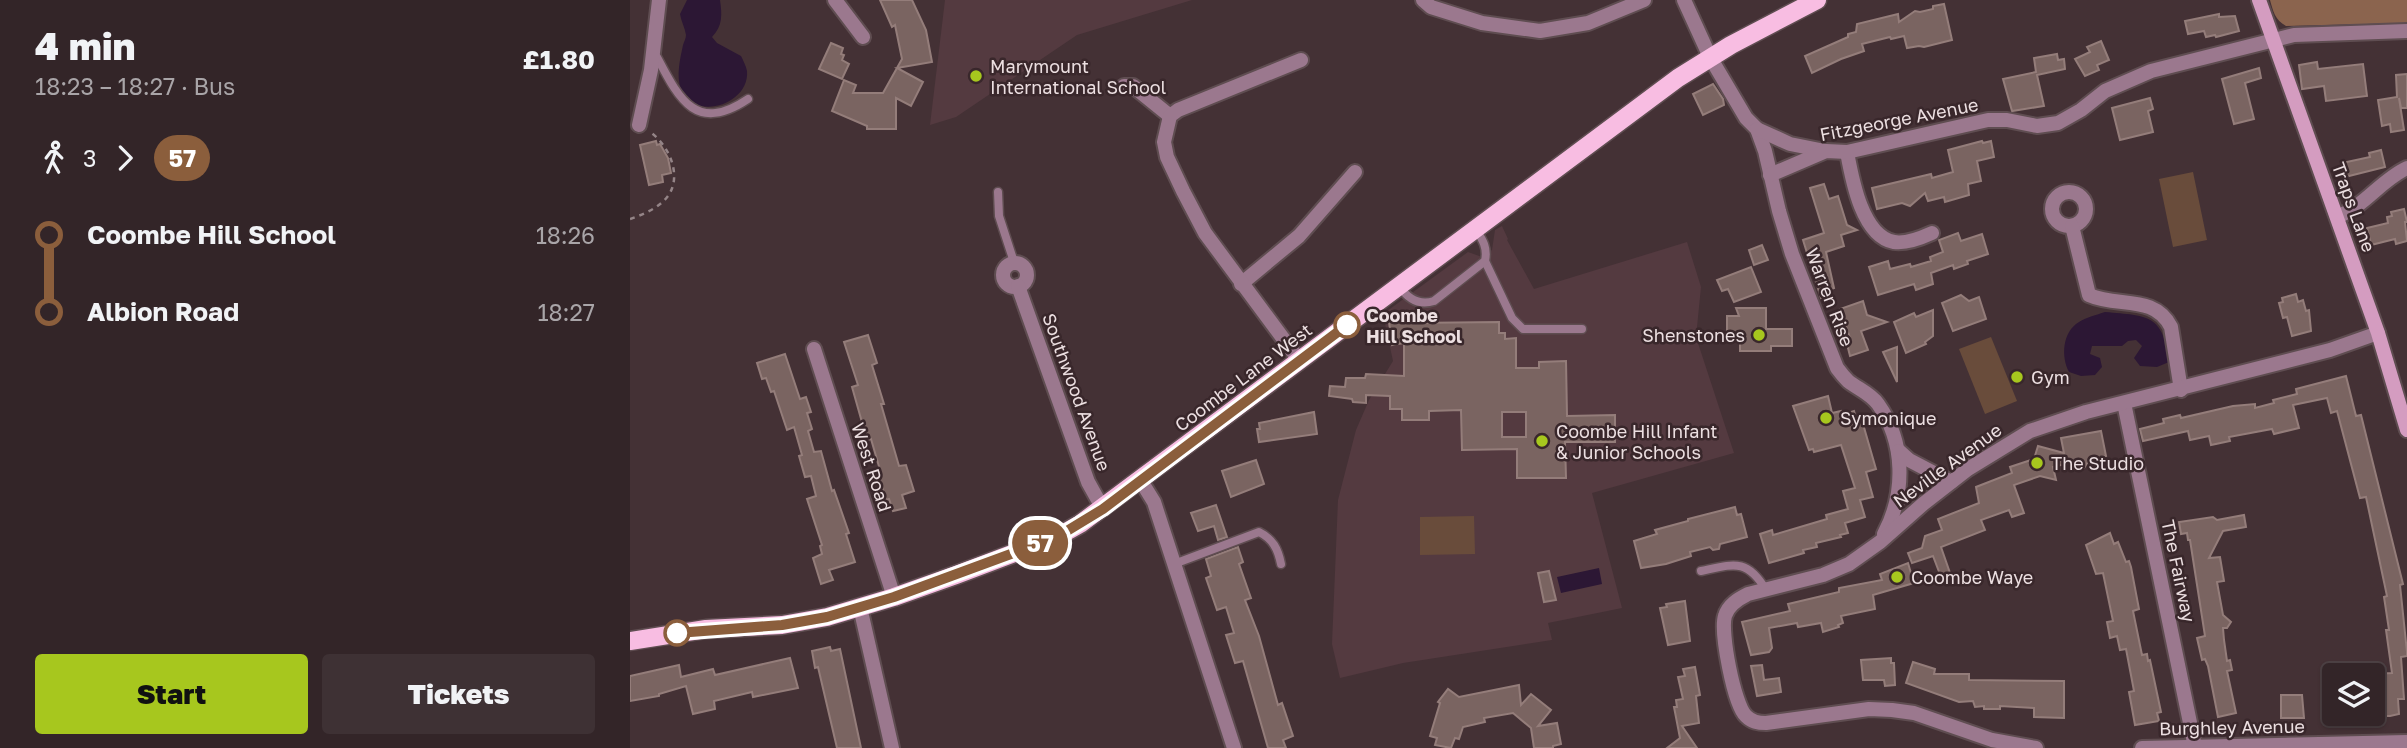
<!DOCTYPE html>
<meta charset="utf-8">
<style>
body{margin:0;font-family:"Golos Text",sans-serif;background:#3e3134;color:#f1f3f6;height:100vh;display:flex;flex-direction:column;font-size:26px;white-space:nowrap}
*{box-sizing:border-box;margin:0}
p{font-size:23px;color:#a9a5a8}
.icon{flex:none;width:38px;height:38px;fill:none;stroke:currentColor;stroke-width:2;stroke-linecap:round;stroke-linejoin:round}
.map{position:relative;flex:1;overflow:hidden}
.drawer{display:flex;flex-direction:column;background:#332528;width:630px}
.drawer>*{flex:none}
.badge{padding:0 14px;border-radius:23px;font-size:24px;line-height:46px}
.tools{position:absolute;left:1692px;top:663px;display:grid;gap:14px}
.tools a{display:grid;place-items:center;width:63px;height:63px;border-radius:7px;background:#332528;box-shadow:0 2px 5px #0004,0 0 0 2px #4e4245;font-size:35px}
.map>.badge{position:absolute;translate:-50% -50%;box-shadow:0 0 0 4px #fff}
.legs{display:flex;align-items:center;gap:10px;height:77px;padding:0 35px;font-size:23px}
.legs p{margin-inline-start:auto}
.head{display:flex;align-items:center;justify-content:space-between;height:119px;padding:0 35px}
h1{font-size:38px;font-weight:800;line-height:52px}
.action{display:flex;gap:14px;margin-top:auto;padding:14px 35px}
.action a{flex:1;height:80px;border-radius:7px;background:#a7c71e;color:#111;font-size:28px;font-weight:800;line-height:80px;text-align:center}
.action a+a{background:#3e3134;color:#f1f3f6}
ul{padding:0 35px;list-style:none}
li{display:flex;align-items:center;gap:24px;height:77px;font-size:26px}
li i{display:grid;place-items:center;width:10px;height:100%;margin:0 9px;background:currentColor}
li i::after{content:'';width:18px;height:18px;margin:-9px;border:5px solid;border-radius:50%;background:#332528}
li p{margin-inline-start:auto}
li:first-child i{background:linear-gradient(#0000 50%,currentColor 0)}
li:last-child i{background:linear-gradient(currentColor 50%,#0000 0)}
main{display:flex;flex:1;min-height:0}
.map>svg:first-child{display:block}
.built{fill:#543a40}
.green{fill:#694c3b}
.forest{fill:#8b644e}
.water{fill:#2c1734}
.building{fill:#7a6461;stroke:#947d7a;stroke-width:2;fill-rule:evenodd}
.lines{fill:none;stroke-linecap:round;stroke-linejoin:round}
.service-casing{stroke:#5f4d51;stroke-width:11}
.minor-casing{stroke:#5f4d51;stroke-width:18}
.secondary-casing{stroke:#5f4d51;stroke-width:18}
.primary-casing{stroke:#5f4d51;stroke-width:21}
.path{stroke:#948487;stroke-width:2.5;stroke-dasharray:5 5;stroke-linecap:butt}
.service{stroke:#9b788e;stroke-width:8}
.minor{stroke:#9b788e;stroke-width:14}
.secondary{stroke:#d49cc0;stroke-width:14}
.primary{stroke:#f8bde2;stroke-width:18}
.line-1-casing{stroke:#fff;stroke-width:16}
.line-1{stroke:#8b5e3c;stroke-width:10}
.poi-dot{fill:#a7c71e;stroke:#39272b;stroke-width:2.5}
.stop-1-dot{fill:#fff;stroke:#8b5e3c;stroke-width:3.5}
.labels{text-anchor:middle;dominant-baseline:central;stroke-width:5;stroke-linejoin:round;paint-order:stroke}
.poi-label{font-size:18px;fill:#ecdfe1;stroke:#39272b;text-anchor:start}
.street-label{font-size:18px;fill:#ecdfe1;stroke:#39272b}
.stop-label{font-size:18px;font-weight:bold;fill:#ecdfe1;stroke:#39272b;text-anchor:start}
</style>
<main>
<section class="drawer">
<div class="head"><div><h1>4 min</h1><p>18:23 – 18:27 · Bus</p></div><b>£1.80</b></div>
<div class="legs"><svg class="icon" aria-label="walk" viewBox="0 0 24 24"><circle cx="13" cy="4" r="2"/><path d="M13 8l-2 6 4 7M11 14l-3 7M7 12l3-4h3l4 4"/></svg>3<svg class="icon" aria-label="forward" viewBox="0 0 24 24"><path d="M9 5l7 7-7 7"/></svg><b class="badge" style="background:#8b5e3c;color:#fff">57</b></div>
<ul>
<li><i style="color:#8b5e3c"></i><b>Coombe Hill School</b><p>18:26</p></li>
<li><i style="color:#8b5e3c"></i><b>Albion Road</b><p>18:27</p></li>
</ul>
<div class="action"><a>Start</a><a>Tickets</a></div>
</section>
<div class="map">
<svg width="1777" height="748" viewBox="0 0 1777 748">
<rect width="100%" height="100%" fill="#443135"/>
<!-- built -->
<g class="built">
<path d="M315 0H562L447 35 326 117 300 125Z"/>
<path d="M872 226 878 239 877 240 904 289 1057 242 1071 287 1066 337 1104 453 962 493 992 608 918 623 922 640 773 663 710 678 702 644 708 500 726 430 739 400 763 361 753 314 838 252 852 257 862 250 865 230Z"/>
</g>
<!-- green -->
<g class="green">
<path d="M1563 172 1577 240 1543 247 1529 179Z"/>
<path d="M1361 337 1387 401 1355 414 1329 349Z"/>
<path d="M844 516 845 554 790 555V517Z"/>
</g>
<!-- forest -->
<path class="forest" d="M1640 0H1777V23L1656 26C1645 20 1643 11 1640 0Z"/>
<!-- water -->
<g class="water">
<path d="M57 0H90C92 14 93 26 82 37L87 43 111 56C113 60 116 66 117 71 120 105 63 122 51 89 46 76 50 59 53 45 54 42 56 38 56 35 55 28 51 21 50 14Z"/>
<path d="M1475 312C1519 316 1533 314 1539 362L1527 367 1510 366 1504 358 1512 346 1506 340 1498 341 1492 346H1462L1460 354 1470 358 1472 367 1465 375 1451 376 1439 372C1431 357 1432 332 1449 322 1457 317 1466 315 1475 312Z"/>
<path d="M969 568 972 584 931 593 927 577Z"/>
</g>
<!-- building -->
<g class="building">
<path d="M250 0H282L296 30 302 62 267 68 293 82 281 106 266 98V129H237V126L202 111 214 80 226 85 223 93H253L272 59 265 25 262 27Z"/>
<path d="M1314 4 1322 40 1294 47 1289 46 1277 48 1274 36 1261 39 1260 37 1232 44 1234 51 1211 59 1182 73 1175 56 1218 37V34L1226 32 1227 24 1268 14 1269 22 1285 11 1290 12 1303 9V6Z"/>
<path d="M1589 14V17L1605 16 1609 31 1586 37 1585 35 1576 37 1574 31 1558 34 1555 21Z"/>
<path d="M1471 41 1479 60 1467 65 1469 70 1455 76 1445 59 1460 52 1457 47Z"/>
<path d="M201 43 213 48 211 54 214 55 212 60 219 64 212 79 189 69Z"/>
<path d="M1427 54 1428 60 1434 59 1435 69 1407 75 1414 106 1382 111 1373 79 1406 72 1404 58Z"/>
<path d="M1687 62 1688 69 1733 64 1737 96 1696 101 1694 86 1672 89 1669 65Z"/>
<path d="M1629 68 1631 78 1615 83 1624 119 1604 124 1592 79Z"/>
<path d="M1777 74V108H1771L1769 98 1774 130 1761 132 1760 124 1752 126 1748 100 1767 97 1766 75Z"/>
<path d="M1083 84 1093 99 1094 105 1073 115 1063 94Z"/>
<path d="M1520 98 1523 109 1518 111 1523 132 1490 140 1482 108Z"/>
<path d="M26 141 27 145 30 144 38 158 41 173 32 175 33 182 19 185 10 145Z"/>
<path d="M1352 141 1353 143 1361 141 1364 157 1347 161 1351 181 1338 184 1339 195 1315 202 1314 197 1298 201 1295 193 1280 206 1272 203 1247 209 1242 188 1301 174 1302 178 1323 172 1318 150Z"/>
<path d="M1751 150 1755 167 1715 177 1712 163 1740 157 1739 153Z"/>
<path d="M1194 184 1199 199 1208 196 1217 225 1227 230 1211 235 1214 246 1196 252 1204 288 1201 289 1202 295 1191 298 1173 240 1194 233 1180 188Z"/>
<path d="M1774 209 1777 222H1775L1777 241 1766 244 1765 239 1741 245 1737 228 1758 223 1757 217 1762 216 1761 212Z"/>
<path d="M1328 233 1331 241 1352 234 1358 254 1337 261 1338 264 1324 269 1323 265 1301 273 1303 284 1286 290 1284 284 1248 295 1239 267 1258 261 1260 269 1280 264 1281 267 1301 261 1300 257 1313 252 1309 240Z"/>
<path d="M1132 245 1138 260 1124 265 1119 250Z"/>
<path d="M1121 267 1131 292 1104 302 1098 289 1092 291 1087 280Z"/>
<path d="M1666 294 1668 302 1673 300 1676 311 1679 310 1681 331 1662 336 1657 317 1653 318 1649 303 1653 302 1652 298Z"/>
<path d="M1331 295 1339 301 1349 297 1356 319 1323 331 1312 303Z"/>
<path d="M1233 301 1237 315 1257 322 1231 331 1238 350 1220 356 1216 340 1220 338 1210 309Z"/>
<path d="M1106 308H1136V329H1162V346H1141V351H1110V341H1097V316H1109Z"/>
<path d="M1303 310V336L1295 342 1296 344 1276 353 1264 322 1284 313 1286 317Z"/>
<path d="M780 320V323L869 322V333H875V339L886 338V368H909V362L936 361 937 416 985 415V442H935L936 478H887V449L832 450 831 410 799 411V420H772V409H760V396L736 395V403L723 402 722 399 699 396 700 386 715 387 716 378H735L736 374 774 376V343L762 345 759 322ZM872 412H896V437H872Z"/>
<path d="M238 335 247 363 242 365 254 404H251L269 466 276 465 284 491 272 495 276 508 263 511 259 499 256 500 247 471 250 470 241 439 237 440 222 387 228 385 214 342Z"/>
<path d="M1267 347V382L1253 352Z"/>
<path d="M155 354 170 399 176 397 181 412 177 413 182 429 178 431 184 452 191 451 202 491 204 490 219 533 216 534 225 562 199 570 203 580 191 584 183 558 192 554 190 546 192 545 177 499 186 496 181 476 175 477 169 456 172 455 164 427 157 430 144 391 141 392 136 378 132 379 127 363Z"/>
<path d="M1716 376 1726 416 1731 415 1773 584 1770 585 1777 652V656L1771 657 1774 699H1768L1769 714 1760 716H1743V674L1762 673 1756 630H1759L1754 597 1757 596 1736 497 1730 498 1707 411 1701 413 1697 398 1663 405 1669 428 1644 434 1642 429 1599 437 1600 441 1581 445 1579 436 1560 440 1558 431 1513 441 1510 429 1534 423 1533 419 1550 415 1551 418 1603 406 1625 404V408L1644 403 1643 400 1667 394 1666 389Z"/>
<path d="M1198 396 1202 413 1211 411 1212 415 1224 411 1228 425 1233 424 1246 469 1236 472 1243 497 1230 500 1235 517 1215 523 1218 533 1210 535 1211 537 1186 543 1187 547 1173 550 1174 553 1139 563 1130 534 1142 530 1143 535 1197 519 1196 515 1218 509 1213 491 1225 488 1211 445 1184 452 1183 449 1179 450 1163 406Z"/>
<path d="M684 412 687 434 629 442 627 429H630L629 423Z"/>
<path d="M1471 431 1476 456 1460 459 1454 468 1450 469 1439 463 1423 467 1426 480 1410 476 1384 485 1394 513 1382 517 1379 510 1351 520 1355 530 1311 547 1320 573 1311 577 1303 556 1282 563 1278 553 1292 548 1295 536 1312 530 1308 519 1349 503 1346 487 1382 473 1380 467 1404 459 1408 446 1434 453 1431 438Z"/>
<path d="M626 460 634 484 601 497 592 471Z"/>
<path d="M586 505 597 537 588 540 584 526 568 531 561 513Z"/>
<path d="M1105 507 1107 515 1111 514 1117 537 1090 544 1089 549 1083 550 1080 547 1060 552 1061 556 1036 564 1011 568 1004 541 1027 534 1025 530 1058 521V519Z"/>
<path d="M1614 515 1616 527 1593 531 1579 558 1590 557 1594 581 1587 582 1593 615 1601 622 1597 628H1593L1594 640 1597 661 1600 660 1602 670 1597 671 1606 713 1588 717 1578 666 1575 659 1572 660 1567 638 1575 636 1560 540H1558L1557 533 1551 534 1549 522 1583 517 1587 520Z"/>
<path d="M1480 533 1484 544 1488 542 1496 562 1499 561 1501 567 1509 609 1503 611 1512 655 1517 654 1518 661 1520 660 1531 712 1527 713 1529 721 1505 725 1499 692 1504 691 1496 649 1490 650 1487 636 1480 638 1477 622 1483 621 1473 573 1466 574 1456 545Z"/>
<path d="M608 547 613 562 609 564 621 598 615 600 629 636 648 705 652 703 663 736 653 740 656 748H638L613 661 605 663 596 635 604 633 596 607 587 610 576 578 581 576 576 559Z"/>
<path d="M1278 563 1284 583 1243 595 1245 609 1211 616 1213 623 1208 625 1209 627 1193 632 1191 623 1168 627 1167 623 1139 628 1142 648 1139 652 1121 655 1112 622 1160 611 1158 604 1209 592V588L1252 580 1250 574Z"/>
<path d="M919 571 926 600 914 602 908 573Z"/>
<path d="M1055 601 1060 641 1038 645 1030 608 1037 607 1036 604Z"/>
<path d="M200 647 201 651 210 649 231 748H207L188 667 185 668 182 651Z"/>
<path d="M160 658 168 688 123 697 122 692 84 701 85 709 63 714 56 686 29 694V696L0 701V676L49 665 51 677 83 669 85 675Z"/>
<path d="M1261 658V663H1264L1265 685 1255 686 1254 680H1233L1231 660Z"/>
<path d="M1283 662 1305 669 1304 674H1339V680L1434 681V718L1404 717V708L1370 706V709H1354V706L1345 707 1343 701 1329 702 1276 683Z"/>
<path d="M1132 665 1134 680 1149 678 1151 692 1127 696 1121 666Z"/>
<path d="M1065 667 1070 695 1066 696 1069 723 1052 726 1067 748H1037L1050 738 1044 707H1047L1046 700 1053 699 1048 677 1055 676 1053 669Z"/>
<path d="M889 685 891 705 901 694 921 710 908 726 927 723 931 744 923 746V748H904L901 728 883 713 854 718 855 722 833 727 829 739 825 738 821 748 805 745 807 738 800 736 810 703 808 702 818 689 829 697Z"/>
<path d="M1651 695H1672L1674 718H1651Z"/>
</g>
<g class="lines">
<!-- service casing -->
<g class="service-casing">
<g id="service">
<path d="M23 55 27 57C49 99 66 134 118 99"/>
<path d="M368 192 369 216 384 262"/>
<path d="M855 261 882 318 893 329H952"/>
<path d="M769 286C778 299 789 306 804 301L855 261C858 247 852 239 845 228"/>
<path d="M544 564 629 532C643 539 648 549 651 564"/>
<path d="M1071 571C1104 564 1117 558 1136 590"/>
</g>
</g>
<!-- minor casing -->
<g class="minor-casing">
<g id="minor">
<path d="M205 0 233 37"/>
<path d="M793 0 801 7 852 23 910 31 958 23 1014 0"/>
<path d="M1054 0 1080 57 1116 118 1127 129 1135 151 1149 211 1162 254 1207 368C1210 372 1214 377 1218 381 1228 389 1240 393 1248 404 1275 442 1276 493 1254 534"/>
<path d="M494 86H503L540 116"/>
<path d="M9 125 21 70 29 0"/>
<path d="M1127 129 1160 144 1195 151"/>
<path d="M1217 152C1222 179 1232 236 1264 242 1276 244 1291 238 1302 233"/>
<path d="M1140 175 1196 151 1217 152 1358 120H1377L1407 126 1428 123 1451 110 1475 91 1521 71 1664 35 1777 31"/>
<circle cx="1439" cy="209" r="17"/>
<path d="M1707 217C1735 206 1751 180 1777 168"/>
<path d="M1442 226 1459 295C1488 308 1524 294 1541 327L1551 390"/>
<circle cx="385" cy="275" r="12"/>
<path d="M611 284 669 236 725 172"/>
<path d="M388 286 458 482 473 509"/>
<path d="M184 349 264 597"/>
<path d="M669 360 575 233 553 191 537 157 534 142 540 116 548 110 671 60"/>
<path d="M1494 403 1565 747"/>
<path d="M1269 451 1279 460 1321 482"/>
<path d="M511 481 524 502 604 748"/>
<path d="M230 607 262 748"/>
<path d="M1406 748 1362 740 1284 713 1262 710 1239 709 1136 723C1128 723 1122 722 1116 716 1104 705 1090 631 1095 616 1098 605 1108 599 1118 594L1193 575 1219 564 1250 542 1293 504 1338 469 1400 431 1456 412 1700 350 1748 333"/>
<path d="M1512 748 1777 742"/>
</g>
</g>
<!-- secondary casing -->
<g class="secondary-casing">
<path id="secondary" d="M1629 0 1748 333 1777 430"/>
</g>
<!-- primary casing -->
<g class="primary-casing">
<path id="primary" d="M0 641 76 629 152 625 197 617 264 597 326 575 427 537 450 524 1048 78 1101 45 1187 0"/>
</g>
<!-- path -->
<path class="path" d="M0 219C14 214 29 208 38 196 53 175 38 144 20 132"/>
<!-- service -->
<use href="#service" class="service"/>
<!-- minor -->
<use href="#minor" class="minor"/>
<!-- secondary -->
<use href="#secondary" class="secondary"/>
<!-- primary -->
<use href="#primary" class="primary"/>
</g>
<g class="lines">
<!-- line-1 casing -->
<g class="line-1-casing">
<path id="line-1" d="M47 633 152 625 197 617 264 597 427 537 473 509 717 325"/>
</g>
<!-- line-1 -->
<use href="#line-1" class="line-1"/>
</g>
<!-- markers -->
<g class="poi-dot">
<circle cx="346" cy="76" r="7"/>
<circle cx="1129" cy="335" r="7"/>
<circle cx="1387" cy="377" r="7"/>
<circle cx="1196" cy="418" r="7"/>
<circle cx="912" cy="441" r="7"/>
<circle cx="1407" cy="463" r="7"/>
<circle cx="1267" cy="577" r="7"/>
</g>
<g class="stop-1-dot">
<circle cx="717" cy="325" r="12"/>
<circle cx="47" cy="633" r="12"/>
</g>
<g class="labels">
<!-- poi labels -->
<g class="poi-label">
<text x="360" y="66">Marymount<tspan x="360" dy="21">International School</tspan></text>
<text x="1115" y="335" text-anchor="end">Shenstones</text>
<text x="1401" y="377">Gym</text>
<text x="1210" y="418">Symonique</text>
<text x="926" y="431">Coombe Hill Infant<tspan x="926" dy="21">&amp; Junior Schools</tspan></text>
<text x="1421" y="463">The Studio</text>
<text x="1281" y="577">Coombe Waye</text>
</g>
<!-- street labels -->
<g class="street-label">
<text transform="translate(1269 119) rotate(-11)">Fitzgeorge Avenue</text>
<text transform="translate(1724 207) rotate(70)">Traps Lane</text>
<text transform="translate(1200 297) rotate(69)">Warren Rise</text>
<text transform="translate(613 377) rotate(-37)">Coombe Lane West</text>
<text transform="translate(447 392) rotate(70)">Southwood Avenue</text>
<text transform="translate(1317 465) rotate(-36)">Neville Avenue</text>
<text transform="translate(242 467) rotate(72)">West Road</text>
<text transform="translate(1549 571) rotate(78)">The Fairway</text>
<text transform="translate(1602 727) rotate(-1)">Burghley Avenue</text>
</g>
<!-- stop labels -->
<g class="stop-label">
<text x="736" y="315">Coombe<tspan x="736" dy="21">Hill School</tspan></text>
</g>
</g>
</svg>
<div class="tools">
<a><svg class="icon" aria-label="layers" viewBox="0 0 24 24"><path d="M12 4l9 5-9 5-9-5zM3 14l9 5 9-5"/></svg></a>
</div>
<b class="badge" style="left:410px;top:543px;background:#8b5e3c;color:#fff">57</b>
</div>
</main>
